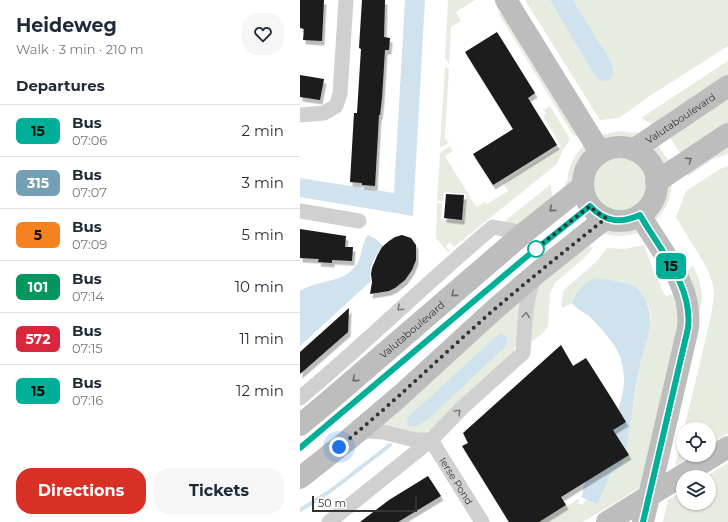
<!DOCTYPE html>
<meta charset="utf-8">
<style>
body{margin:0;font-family:Montserrat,sans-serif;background:#f6f6f7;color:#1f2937;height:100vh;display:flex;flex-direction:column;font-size:15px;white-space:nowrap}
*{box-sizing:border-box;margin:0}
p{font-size:13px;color:#747a83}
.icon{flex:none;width:22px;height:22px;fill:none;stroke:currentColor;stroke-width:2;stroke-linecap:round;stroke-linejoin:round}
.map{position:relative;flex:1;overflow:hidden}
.drawer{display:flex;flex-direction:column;background:#fff;width:300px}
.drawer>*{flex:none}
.badge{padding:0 8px;border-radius:6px;font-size:14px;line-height:26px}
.controls{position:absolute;left:376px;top:422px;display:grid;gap:8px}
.controls a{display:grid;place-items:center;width:40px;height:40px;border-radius:50%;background:#fff;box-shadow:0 1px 3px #0004;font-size:20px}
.scale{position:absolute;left:12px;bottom:10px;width:105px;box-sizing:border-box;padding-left:4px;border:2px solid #333;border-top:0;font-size:11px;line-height:14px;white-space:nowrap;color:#333;-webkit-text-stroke:3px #fff;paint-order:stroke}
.you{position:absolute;width:20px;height:20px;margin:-10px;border:3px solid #fff;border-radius:50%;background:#1a73e8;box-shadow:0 0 0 6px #1a73e833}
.map>.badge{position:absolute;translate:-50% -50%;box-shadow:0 0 0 2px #fff}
h2{padding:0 16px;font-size:15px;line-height:36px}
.round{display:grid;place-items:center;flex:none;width:42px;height:42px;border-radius:16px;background:#f6f6f7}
.overview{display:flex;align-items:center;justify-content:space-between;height:68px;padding:0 16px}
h1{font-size:19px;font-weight:700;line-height:30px}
.cta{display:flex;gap:8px;margin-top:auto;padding:8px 16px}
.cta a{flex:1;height:46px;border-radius:16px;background:#d93025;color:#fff;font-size:16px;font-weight:700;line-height:46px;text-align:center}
.cta a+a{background:#f6f6f7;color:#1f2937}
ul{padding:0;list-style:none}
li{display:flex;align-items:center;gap:12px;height:52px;padding:0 16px;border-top:1px solid #e0e1e3}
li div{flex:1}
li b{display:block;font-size:15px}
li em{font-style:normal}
li .badge{min-width:44px;font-weight:700;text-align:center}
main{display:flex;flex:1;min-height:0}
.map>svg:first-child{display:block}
.green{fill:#e6ecdf}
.water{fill:#cfe2ee}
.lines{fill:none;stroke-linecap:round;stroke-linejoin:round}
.stream{stroke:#cfe2ee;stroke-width:4}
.building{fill:#1a1a1a;filter:url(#shadow)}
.lane{stroke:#d0d0d0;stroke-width:8}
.street{stroke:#d0d0d0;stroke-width:15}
.secondary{stroke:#bdbdbd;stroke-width:22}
.oneway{stroke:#6a6a6a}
.oneway2{stroke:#7a7a7a}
.line-casing{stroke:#fff;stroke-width:9}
.line{stroke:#00af98;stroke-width:6}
.walk{stroke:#333;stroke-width:4;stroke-dasharray:0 7.2}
.stop-dot{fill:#fff;stroke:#00af98;stroke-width:2}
.labels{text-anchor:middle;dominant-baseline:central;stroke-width:4;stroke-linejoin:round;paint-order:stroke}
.street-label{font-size:10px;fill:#333;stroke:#fff}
</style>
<main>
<section class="drawer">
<div class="overview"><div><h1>Heideweg</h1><p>Walk · 3 min · 210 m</p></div><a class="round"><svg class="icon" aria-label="heart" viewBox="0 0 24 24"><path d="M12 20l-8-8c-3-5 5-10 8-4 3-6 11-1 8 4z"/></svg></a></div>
<h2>Departures</h2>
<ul>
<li><span class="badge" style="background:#00af98;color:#111">15</span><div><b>Bus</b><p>07:06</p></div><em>2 min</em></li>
<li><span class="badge" style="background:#74a0b6;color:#fff">315</span><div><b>Bus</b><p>07:07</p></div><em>3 min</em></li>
<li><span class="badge" style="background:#f58220;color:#111">5</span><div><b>Bus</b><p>07:09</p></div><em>5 min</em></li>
<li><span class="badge" style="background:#00965e;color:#fff">101</span><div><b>Bus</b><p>07:14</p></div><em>10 min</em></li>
<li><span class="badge" style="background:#d7263d;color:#fff">572</span><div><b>Bus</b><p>07:15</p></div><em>11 min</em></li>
<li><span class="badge" style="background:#00af98;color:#111">15</span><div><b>Bus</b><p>07:16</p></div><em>12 min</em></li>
</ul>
<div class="cta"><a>Directions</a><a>Tickets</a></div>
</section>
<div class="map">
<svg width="428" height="522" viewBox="0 0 428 522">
<defs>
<filter id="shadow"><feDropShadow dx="2.5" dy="4.5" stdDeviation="0" flood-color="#0004"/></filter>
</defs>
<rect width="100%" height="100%" fill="#fff"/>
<!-- green -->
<g class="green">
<path d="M148 0H175L156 12 161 21 151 27 149 64 145 58Z"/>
<path d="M225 0H250L291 70H314L311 61 273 0H428V46L348 97 319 118 300 120Z"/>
<path d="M198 13 206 14 280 132 276 136 273 135Z"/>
<path d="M428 61V81L358 127 341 118Z"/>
<path d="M145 67 149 69 145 138 149 143 141 147 140 145Z"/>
<path d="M428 89V129L384 159 369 136Z"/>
<path d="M250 106 270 139 262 152 257 164 154 247 150 242 146 246 150 251 148 252 136 238 137 203 142 204 141 219 163 221 166 194 144 192 143 201H137L140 153 150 146 153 151 145 156 176 207 185 202 187 204 208 191 203 183 261 146 243 116 246 114 244 110Z"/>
<path d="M318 131 333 133 335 132 340 133 329 142 308 141 298 136Z"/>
<path d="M428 142V154L413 159 388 176 387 166Z"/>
<path d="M286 143C288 161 277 180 266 194L265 183 267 182C269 166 274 154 286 143Z"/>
<path d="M357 145 369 161 359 170 353 158 344 150Z"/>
<circle cx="320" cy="184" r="30"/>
<path d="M428 166V433L409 445V429H384L411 316 414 295 413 285 407 268 376 217 386 191 420 169Z"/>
<path d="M372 183C370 201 366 210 353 223V210L361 191Z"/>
<path d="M251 184 253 204 217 226 204 222Z"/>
<path d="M309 226H328L339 231 338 233C325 237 314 237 301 233Z"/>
<path d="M283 242 293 248 284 258 255 283 250 293 248 326 244 332 233 341H231L232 300 236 288Z"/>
<path d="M344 245 355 275 361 285 360 286 365 295 367 296 371 294 373 295 381 328 343 486 283 522H239L280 498 278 503 283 505 286 499 295 504 310 475 325 455 339 371 348 333 351 317 350 311 348 304 324 282 300 279 292 280 277 291 274 295 272 303 263 308 261 307 263 292 266 288 296 262 307 248 324 249Z"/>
<path d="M393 266C399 278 402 287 402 300L384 383 394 305 387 271Z"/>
<path d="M222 291 220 336 211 356 133 430 113 436 79 428Z"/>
<path d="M383 433V455H393L375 466Z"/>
<path d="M428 463V522H363L368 500 383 491V503H409V477H405Z"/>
</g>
<!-- water -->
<g class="water">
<path d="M105 0H125L113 216 0 197V178L94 193Z"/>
<path d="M250 0H273L311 61C313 68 316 74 309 80 300 83 296 77 291 70Z"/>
<path d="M68 235 76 239 83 246C75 256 68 267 71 281L0 346V291C19 279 44 284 57 264 63 255 61 243 68 235Z"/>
<path d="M296 278C304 279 326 282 332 285 345 292 352 311 350 325 348 340 342 355 339 370 333 398 331 427 325 455L323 462 310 475 298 503 296 504 281 497 283 493V488C297 461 323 412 324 381 324 369 321 356 315 346 307 335 298 325 289 316 283 312 276 308 272 303 274 292 285 282 296 278Z"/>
<path d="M201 333 207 338V341L205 347 127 420 117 426H112L110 428 108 425 109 424 107 420 108 417 198 335Z"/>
</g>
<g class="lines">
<!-- stream -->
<path class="stream" d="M0 510 29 492 90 445"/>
</g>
<!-- building -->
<g class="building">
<path d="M0 0H24L22 41 3 40 4 29 0 28Z"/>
<path d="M62 0H85L84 37 90 38 89 50H85L82 98 80 115H79L75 186 62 185V183L50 182 54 113H57L61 49 59 48Z"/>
<path d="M197 32 235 93 228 98 257 145 193 185 173 154 213 129 165 52Z"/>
<path d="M0 75 24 79 20 100 0 97Z"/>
<path d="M146 194 164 195 162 220 144 218Z"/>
<path d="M0 229 46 236 45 247H53L52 261 32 260V263L18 262 19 259 0 258Z"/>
<path d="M102 235 111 238 116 245V260L112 270 105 280 95 288 89 291 70 294 72 282 71 274 72 268 77 256 82 247 89 241 95 237Z"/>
<path d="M49 308 48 332 0 374V352Z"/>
<path d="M261 345 273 366 286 358 312 399 326 422 313 430 329 455 261 497 266 505 239 522H209L162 446 168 443 163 433Z"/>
<path d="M128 476 141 496 98 522H60L89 500Z"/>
</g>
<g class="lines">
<!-- lane -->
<path class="lane" d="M0 448 225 258 290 206"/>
<!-- street -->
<g class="street">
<path d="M0 115 24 113 36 106 40 94 46 0"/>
<path d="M0 211 59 221"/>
<path d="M0 398C66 343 127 282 193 227L224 233"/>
<path d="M56 436 67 431 83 432 115 440H131"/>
<path id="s1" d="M131 440 182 522"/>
<path d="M29 522 131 440 162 408 223 353C225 329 224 296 236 275"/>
</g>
<!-- secondary -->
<g class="secondary">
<path d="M206 0 300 152"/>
<circle cx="320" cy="184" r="37"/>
<path id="s2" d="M333 150 428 86"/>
<path d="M356 182 428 134"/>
<path d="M340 215C360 250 393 285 388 328L343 522"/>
<path id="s3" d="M0 425 30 400 224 233 283 186"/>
<path d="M0 478 48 440 101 395 195 309 237 273 306 218"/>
<path d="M307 522 428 447"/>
</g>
</g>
<!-- one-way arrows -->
<defs><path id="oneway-chevron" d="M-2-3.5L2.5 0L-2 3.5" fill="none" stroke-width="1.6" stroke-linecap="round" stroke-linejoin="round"/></defs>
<g class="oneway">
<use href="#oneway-chevron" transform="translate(389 160) rotate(-34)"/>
<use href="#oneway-chevron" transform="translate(252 209) rotate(140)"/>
<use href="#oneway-chevron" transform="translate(154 294) rotate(139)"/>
<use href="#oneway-chevron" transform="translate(55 379) rotate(139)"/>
</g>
<g class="oneway2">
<use href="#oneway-chevron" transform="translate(100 308) rotate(137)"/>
<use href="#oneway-chevron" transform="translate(226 315) rotate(-85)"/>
<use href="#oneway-chevron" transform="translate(158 412) rotate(-45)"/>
</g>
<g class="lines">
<!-- line casing -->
<g class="line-casing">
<path id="line" d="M0 448 225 258 290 206C305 222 320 224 340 215 360 250 393 286 388 328L343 522"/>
</g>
<!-- line -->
<use href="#line" class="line"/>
<!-- walk -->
<path class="walk" d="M39 447C94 403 143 354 196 308 232 277 269 248 306 218L296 212 290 206 234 250 236 249"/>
</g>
<!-- markers -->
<circle class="stop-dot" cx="236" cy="249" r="8"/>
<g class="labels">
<!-- street labels -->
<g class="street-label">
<text stroke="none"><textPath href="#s2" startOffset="57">Valutaboulevard</textPath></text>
<text stroke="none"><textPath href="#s3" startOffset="147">Valutaboulevard</textPath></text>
<text stroke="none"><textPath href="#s1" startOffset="48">Ierse Pond</textPath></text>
</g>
</g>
</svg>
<div class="controls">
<a><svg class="icon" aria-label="locate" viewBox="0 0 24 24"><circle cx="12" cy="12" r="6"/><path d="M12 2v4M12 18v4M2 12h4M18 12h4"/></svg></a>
<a><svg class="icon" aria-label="layers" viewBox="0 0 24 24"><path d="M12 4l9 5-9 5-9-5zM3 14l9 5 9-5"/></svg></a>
</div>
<div class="scale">50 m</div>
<div class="you" style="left:39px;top:447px"></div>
<b class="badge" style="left:371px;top:266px;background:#00af98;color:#111">15</b>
</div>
</main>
